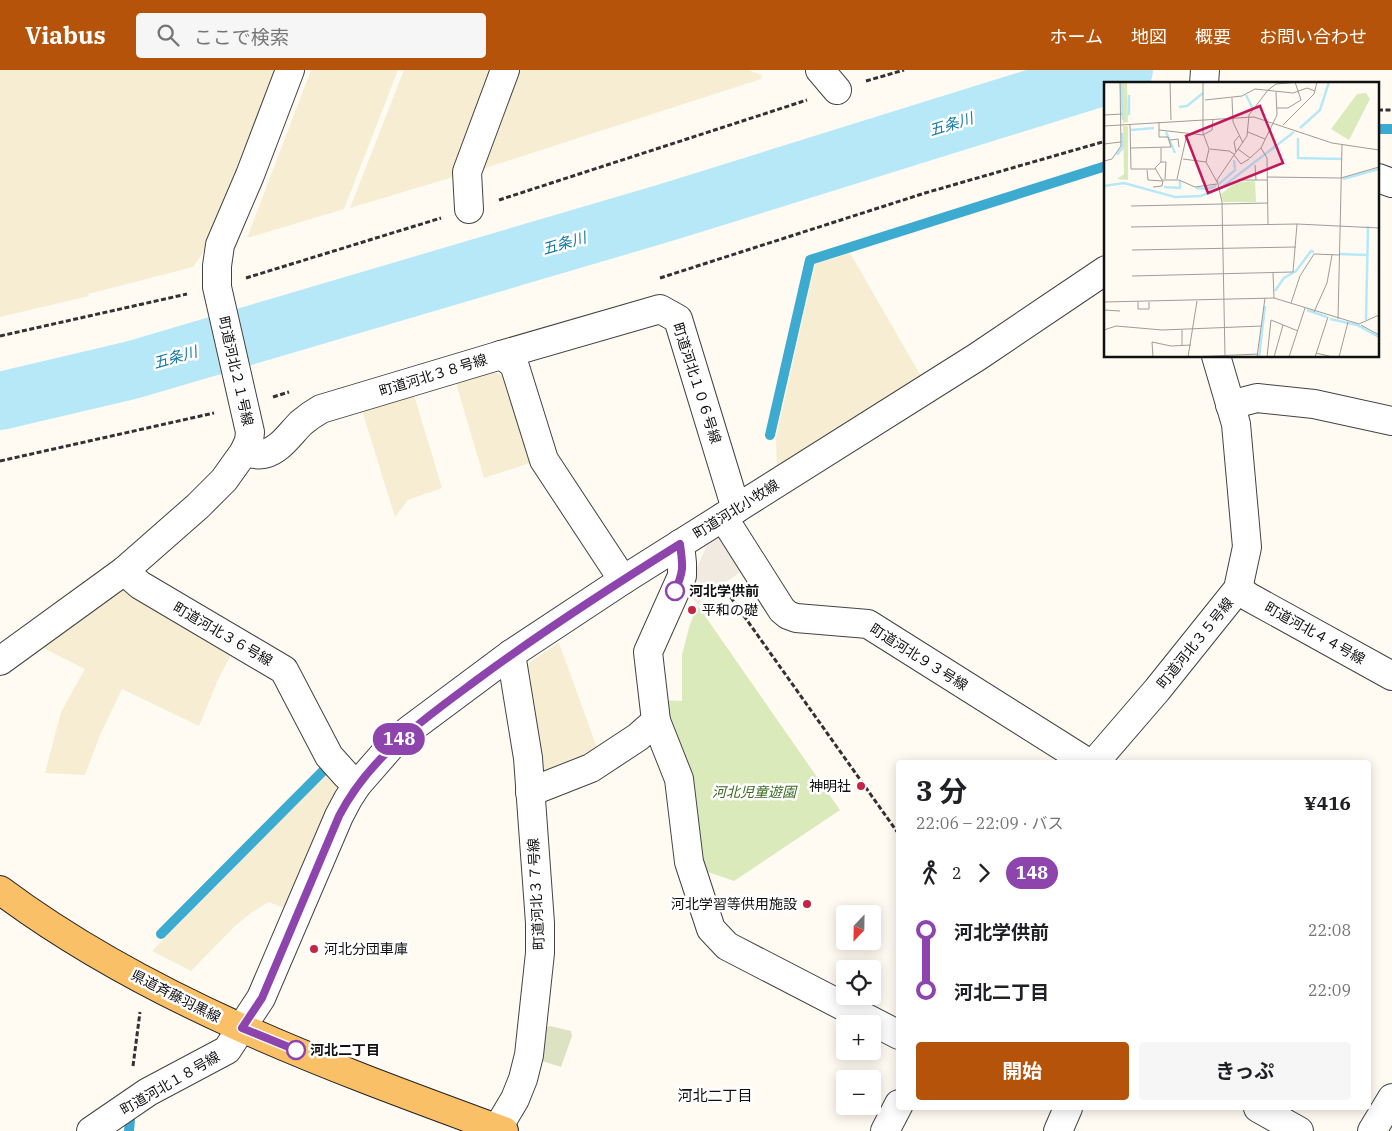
<!DOCTYPE html>
<html lang="ja">
<meta charset="utf-8">
<style>
body{margin:0;font-family:"IBM Plex Serif","Noto Sans JP",serif;background:#f6f6f6;color:#202124;height:100vh;display:flex;flex-direction:column;font-size:19px;white-space:nowrap}
*{box-sizing:border-box;margin:0}
p{font-size:16px;color:#757577}
.icon{flex:none;width:28px;height:28px;fill:none;stroke:currentColor;stroke-width:2;stroke-linecap:round;stroke-linejoin:round}
.map{position:relative;flex:1;overflow:hidden}
.side{position:absolute;left:896px;top:690px;width:475px;height:350px;display:flex;flex-direction:column;background:#fff;border-radius:5px;box-shadow:0 2px 12px #0003}
.side>*{flex:none}
.badge{padding:0 10px;border-radius:16px;font-size:18px;line-height:32px}
.needle{width:32px;rotate:202deg}
.buttons{position:absolute;left:836px;top:835px;display:grid;gap:10px}
.buttons a{display:grid;place-items:center;width:45px;height:45px;border-radius:5px;background:#fff;box-shadow:0 2px 12px #0003;font-size:25px}
.map>.badge{position:absolute;translate:-50% -50%;box-shadow:0 0 0 2px #fff}
.legs{display:flex;align-items:center;gap:8px;height:55px;padding:0 20px;font-size:16px}
.legs p{margin-inline-start:auto}
.headline{display:flex;align-items:center;justify-content:space-between;height:85px;padding:0 20px}
h1{font-size:28px;font-weight:700;line-height:38px}
.cta{display:flex;gap:10px;margin-top:auto;padding:10px 20px}
.cta a{flex:1;height:58px;border-radius:5px;background:#b45309;color:#fff;font-size:20px;font-weight:700;line-height:58px;text-align:center}
.cta a+a{background:#f6f6f6;color:#202124}
ul{padding:0 20px;list-style:none}
li{display:flex;align-items:center;gap:18px;height:60px;font-size:19px}
li i{display:grid;place-items:center;width:8px;height:100%;margin:0 6px;background:currentColor}
li i::after{content:'';width:12px;height:12px;margin:-6px;border:4px solid;border-radius:50%;background:#fff}
li p{margin-inline-start:auto}
li:first-child i{background:linear-gradient(#0000 50%,currentColor 0)}
li:last-child i{background:linear-gradient(currentColor 50%,#0000 0)}
header{display:flex;align-items:center;gap:30px;box-sizing:border-box;height:70px;padding:0 25px;background:#b45309;color:#fff}
header strong{font-size:24px}
nav{display:flex;gap:28px;margin-inline-start:auto;font-size:18px}
.search{width:350px;height:45px;background:#f6f6f6;display:flex;align-items:center;gap:12px;box-sizing:border-box;padding:0 18px;border-radius:5px;color:#757577;font-size:19px}
.map>svg:first-child{display:block}
.farmland{fill:#f6edd2}
.green{fill:#dbeabb}
.cemetery{fill:#dde2c2}
.plaza{fill:#f0eae0}
.lines{fill:none;stroke-linecap:round;stroke-linejoin:round}
.stream{stroke:#3daacf;stroke-width:10}
.river{stroke:#b7e8f7;stroke-width:58}
.minor-casing{stroke:#434343;stroke-width:30}
.major-casing{stroke:#212121;stroke-width:30}
.path{stroke:#323232;stroke-width:3;stroke-dasharray:5 2.5;stroke-linecap:butt}
.minor{stroke:#fff;stroke-width:28}
.major{stroke:#f9c068;stroke-width:28}
.line-1-casing{stroke:#fff;stroke-width:11}
.line-1{stroke:#8e44ad;stroke-width:8}
.stop-1-dot{fill:#fff;stroke:#8e44ad;stroke-width:2.5}
.poi-dot{fill:#c22544;stroke:#fff;stroke-width:2}
.labels{text-anchor:middle;dominant-baseline:central;stroke-width:5;stroke-linejoin:round;paint-order:stroke}
.street-label{font-size:14px;fill:#101010;stroke:#fff}
.stop-label{font-size:14px;font-weight:bold;fill:#101010;stroke:#fff;text-anchor:start}
.poi-label{font-size:14px;fill:#101010;stroke:#fff;text-anchor:start}
.park-label{font-size:14px;font-style:italic;fill:#39691e;stroke:#fff}
.water-label{font-size:15px;font-style:italic;fill:#177ba4;stroke:#fff}
.neighbourhood-label{font-size:15px;fill:#101010;stroke:#fff}
.inset-river{fill:none;stroke:#b7e8f7;stroke-width:2.5}
.inset-road{fill:none;stroke:#9f9d98;stroke-width:1}
.view{fill:#c2185b;fill-opacity:0.15;stroke:#c2185b;stroke-width:2.5}
.inset-edge{fill:none;stroke:#101010;stroke-width:2.5}
</style>
<header>
<strong>Viabus</strong>
<div class="search"><svg class="icon" aria-label="search" viewBox="0 0 24 24"><circle cx="10" cy="10" r="6"/><path d="M15 15l6 6"/></svg>ここで検索</div>
<nav><a>ホーム</a><a>地図</a><a>概要</a><a>お問い合わせ</a></nav>
</header>
<div class="map">
<svg width="1392" height="1061" viewBox="0 0 1392 1061">
<rect width="100%" height="100%" fill="#fffbf2"/>
<!-- farmland -->
<g class="farmland">
<path d="M0 0H279L246 89 235 102 204 181 193 197 88 224 89 226 0 247Z"/>
<path d="M311 0H398L344 139 247 168Z"/>
<path d="M404 0H494L453 107 350 138Z"/>
<path d="M516 0H748L762 5 761 9 479 100Z"/>
<path d="M850 183 922 308 777 403 776 368 815 194Z"/>
<path d="M490 300 509 309 533 392 484 408 455 310Z"/>
<path d="M413 322 442 418 408 430 395 447 361 337Z"/>
<path d="M119 518 128 519 234 580 219 607 199 656 122 619 100 665 85 705 45 703 61 642 85 599 37 575Z"/>
<path d="M559 573 600 686 539 704 525 603 530 592Z"/>
<path d="M330 701 344 715 286 839 269 832 252 842 235 856 191 901 152 881Z"/>
</g>
<!-- green -->
<path class="green" d="M698 536 840 740 734 811 705 801 660 630 682 631V585L690 554Z"/>
<!-- cemetery -->
<path class="cemetery" d="M550 956 571 961 572 966 561 997 536 989 539 961Z"/>
<!-- plaza -->
<path class="plaza" d="M724 463 746 498 703 528 698 536 687 520 707 475Z"/>
<g class="lines">
<!-- stream -->
<g class="stream">
<path d="M1378 59H1392"/>
<path d="M770 365 810 190 1106 96"/>
<path d="M161 864 324 700"/>
<path d="M129 1061 130 1049"/>
</g>
<!-- river -->
<path class="river" d="M0 331 132 300 671 141 1124 0"/>
<!-- minor casing -->
<g class="minor-casing">
<g id="minor">
<path d="M820 0 837 20"/>
<path d="M1204 14 1205 0"/>
<path d="M1378 108 1392 113"/>
<path d="M469 139 467 102 505 0"/>
<path d="M501 285 660 239 678 249 736 439"/>
<path d="M1230 335 1257 328 1314 334 1392 351"/>
<path d="M244 382C250 384 257 385 264 384 280 380 290 364 301 353 307 348 314 343 321 339L501 285 511 292 515 297 544 390 623 510"/>
<path d="M723 447 782 540 788 545 796 548 868 554 1087 692"/>
<path d="M124 501 140 515 284 600 329 686 346 705 357 715"/>
<path d="M1238 519 1249 527 1392 606"/>
<path d="M0 591 124 501 198 436 224 410 244 382 249 371 250 362 217 217V196L220 175 250 105 290 0"/>
<path d="M656 651 679 709 689 792 711 859 727 876 899 965"/>
<path d="M1095 692 1157 620 1238 519 1247 477 1236 354 1216 286"/>
<path d="M530 722 591 698 638 667 656 651 648 582 682 506V493L680 474"/>
<path d="M1258 1038 1299 1061"/>
<path d="M91 1061 148 1022 227 980 261 928 339 746 348 729 357 715 391 676 409 660 511 584 623 510 977 287 1106 200"/>
<path d="M496 1061 515 1029 523 1009 529 985 540 883V853L528 688 511 584"/>
<path d="M885 1061 899 1034"/>
<path d="M1058 1061 1068 1038"/>
<path d="M1372 1061 1392 1028"/>
</g>
</g>
<!-- major casing -->
<g class="major-casing">
<path id="major" d="M0 820C150 932 330 997 504 1061"/>
</g>
<!-- path -->
<g class="path">
<path d="M866 11 904 0"/>
<path d="M1378 40H1392"/>
<path d="M499 130 807 30"/>
<path d="M246 208 441 148"/>
<path d="M660 208 925 123 1106 71"/>
<path d="M0 266 187 224"/>
<path d="M273 327 289 322"/>
<path d="M0 391 214 343"/>
<path d="M722 515 898 763"/>
<path d="M133 996 140 942"/>
</g>
<!-- minor -->
<use href="#minor" class="minor"/>
<!-- major -->
<use href="#major" class="major"/>
</g>
<g class="lines">
<!-- line-1 casing -->
<g class="line-1-casing">
<path id="line-1" d="M296 980 242 958 262 928 339 746C370 686 424 649 478 609 543 561 611 517 680 474 683 496 684 501 675 521"/>
</g>
<!-- line-1 -->
<use href="#line-1" class="line-1"/>
</g>
<!-- markers -->
<g class="stop-1-dot">
<circle cx="675" cy="521" r="9"/>
<circle cx="296" cy="980" r="9"/>
</g>
<g class="poi-dot">
<circle cx="692" cy="540" r="5"/>
<circle cx="861" cy="716" r="5"/>
<circle cx="807" cy="834" r="5"/>
<circle cx="314" cy="879" r="5"/>
</g>
<g class="labels">
<!-- street labels -->
<g class="street-label">
<text transform="translate(236 301) rotate(77)">町道河北２１号線</text>
<text transform="translate(433 305) rotate(-17)">町道河北３８号線</text>
<text transform="translate(697 313) rotate(72)">町道河北１０６号線</text>
<text transform="translate(736 439) rotate(-32)">町道河北小牧線</text>
<text transform="translate(1315 563) rotate(29)">町道河北４４号線</text>
<text transform="translate(223 564) rotate(30)">町道河北３６号線</text>
<text transform="translate(1195 573) rotate(-51)">町道河北３５号線</text>
<text transform="translate(919 587) rotate(32)">町道河北９３号線</text>
<text transform="translate(536 824) rotate(-93)">町道河北３７号線</text>
<text transform="translate(176 926) rotate(27)">県道斉藤羽黒線</text>
<text transform="translate(170 1013) rotate(-30)">町道河北１８号線</text>
</g>
<!-- stop labels -->
<g class="stop-label">
<text x="689" y="521">河北学供前</text>
<text x="310" y="980">河北二丁目</text>
</g>
<!-- poi labels -->
<g class="poi-label">
<text x="702" y="540">平和の礎</text>
<text x="851" y="716" text-anchor="end">神明社</text>
<text x="797" y="834" text-anchor="end">河北学習等供用施設</text>
<text x="324" y="879">河北分団車庫</text>
</g>
<!-- park labels -->
<g class="park-label">
<text x="754" y="722">河北児童遊園</text>
</g>
<!-- water labels -->
<g class="water-label">
<text transform="translate(951 54) rotate(-17)">五条川</text>
<text transform="translate(564 173) rotate(-16)">五条川</text>
<text transform="translate(175 287) rotate(-16)">五条川</text>
</g>
<!-- neighbourhood labels -->
<g class="neighbourhood-label">
<text x="715" y="1025">河北二丁目</text>
</g>
</g>
<!-- overview -->
<g transform="translate(1104 12)">
<rect width="275" height="275" fill="#fffbf2"/>
<path d="M17 0H23L24 40 19 41ZM262 11 266 17 245 58 227 47 253 12ZM19 44H24V98L13 97 20 92ZM151 99 152 120H119L117 112 127 104 134 100Z" fill="#dbeabb"/>
<path class="inset-river" d="M17 2 19 38M25 13V33M142 13 149 27M75 25 83 24 99 11M196 46 216 28 225 0M27 48 50 46M62 50 71 71M194 56V76L238 77M13 73 19 65 18 51M239 97 275 87M115 102 131 88 130 78M0 104 20 101 71 115 97 114 117 106 190 50M60 105 76 106V99M92 106 103 107 112 104M236 172 263 173M171 209 180 196 192 189 207 169 210 170M203 228 223 235M226 237 253 243 275 255M262 238 264 144M155 275 161 224"/>
<path class="inset-road" d="M66 0 67 38M99 0V51L105 67 102 80 113 100M191 0 197 18M128 16 129 40 139 61M101 18 138 14 151 7 189 11 203 6 211 9M173 26H184L197 18M0 33 18 32M55 40V48L99 53 108 48 109 37M26 43 27 87H52M179 43 210 12 213 0M0 44 150 35 228 61 275 68M144 50 161 57M66 58 74 57 75 65M0 62 17 60M27 66 67 65 64 55H55V48M57 66V80H62L61 97M106 67 125 69 130 72M134 67 146 76 157 66M132 70 130 60 135 54M130 73 137 82 145 77M79 77 102 80M0 79 8 77 17 64 16 0M57 80 51 86 58 98H75L91 105 113 102M151 83 152 98M43 88 44 98 59 99 58 104 49 105M163 95 237 96 275 85M73 97 83 52M134 98H163M27 124 164 121M164 142 163 76 157 66 173 33 172 10M193 142 275 146M27 145 193 142 189 190 28 194M28 168 192 165M169 191 170 216M0 220 170 216 255 242 275 233M34 220V227H45V220M187 221 196 194 210 172 235 173M0 228 16 229M210 230 223 201 228 173M234 237 238 63M257 243 275 253M0 248 12 244 58 248 158 244M78 248V264M212 271 229 275M49 275 48 260 67 264 87 263M84 275 93 219M88 275 154 272M121 275 118 120 113 98 143 54 145 33 164 8 172 2 196 0M153 275 161 216M163 275 167 238 194 249M170 275 179 243M185 275 201 226M211 275 224 235M235 275 244 240"/>
<path class="view" d="M156 24 179 81 104 111 82 54Z"/>
<rect width="275" height="275" class="inset-edge"/>
</g>
</svg>
<div class="buttons">
<a><svg class="needle" viewBox="-14 -14 28 28"><path d="M0-13l5 13h-10z" fill="#e53935"/><path d="M0 13l5-13h-10z" fill="#757577"/></svg></a>
<a><svg class="icon" aria-label="locate" viewBox="0 0 24 24"><circle cx="12" cy="12" r="6"/><path d="M12 2v4M12 18v4M2 12h4M18 12h4"/></svg></a>
<a>+</a>
<a>−</a>
</div>
<b class="badge" style="left:399px;top:669px;background:#8e44ad;color:#fff">148</b>
<section class="side">
<div class="headline"><div><h1>3 分</h1><p>22:06 – 22:09 · バス</p></div><b>¥416</b></div>
<div class="legs"><svg class="icon" aria-label="walk" viewBox="0 0 24 24"><circle cx="13" cy="4" r="2"/><path d="M13 8l-2 6 4 7M11 14l-3 7M7 12l3-4h3l4 4"/></svg>2<svg class="icon" aria-label="forward" viewBox="0 0 24 24"><path d="M9 5l7 7-7 7"/></svg><b class="badge" style="background:#8e44ad;color:#fff">148</b></div>
<ul>
<li><i style="color:#8e44ad"></i><b>河北学供前</b><p>22:08</p></li>
<li><i style="color:#8e44ad"></i><b>河北二丁目</b><p>22:09</p></li>
</ul>
<div class="cta"><a>開始</a><a>きっぷ</a></div>
</section>
</div>
